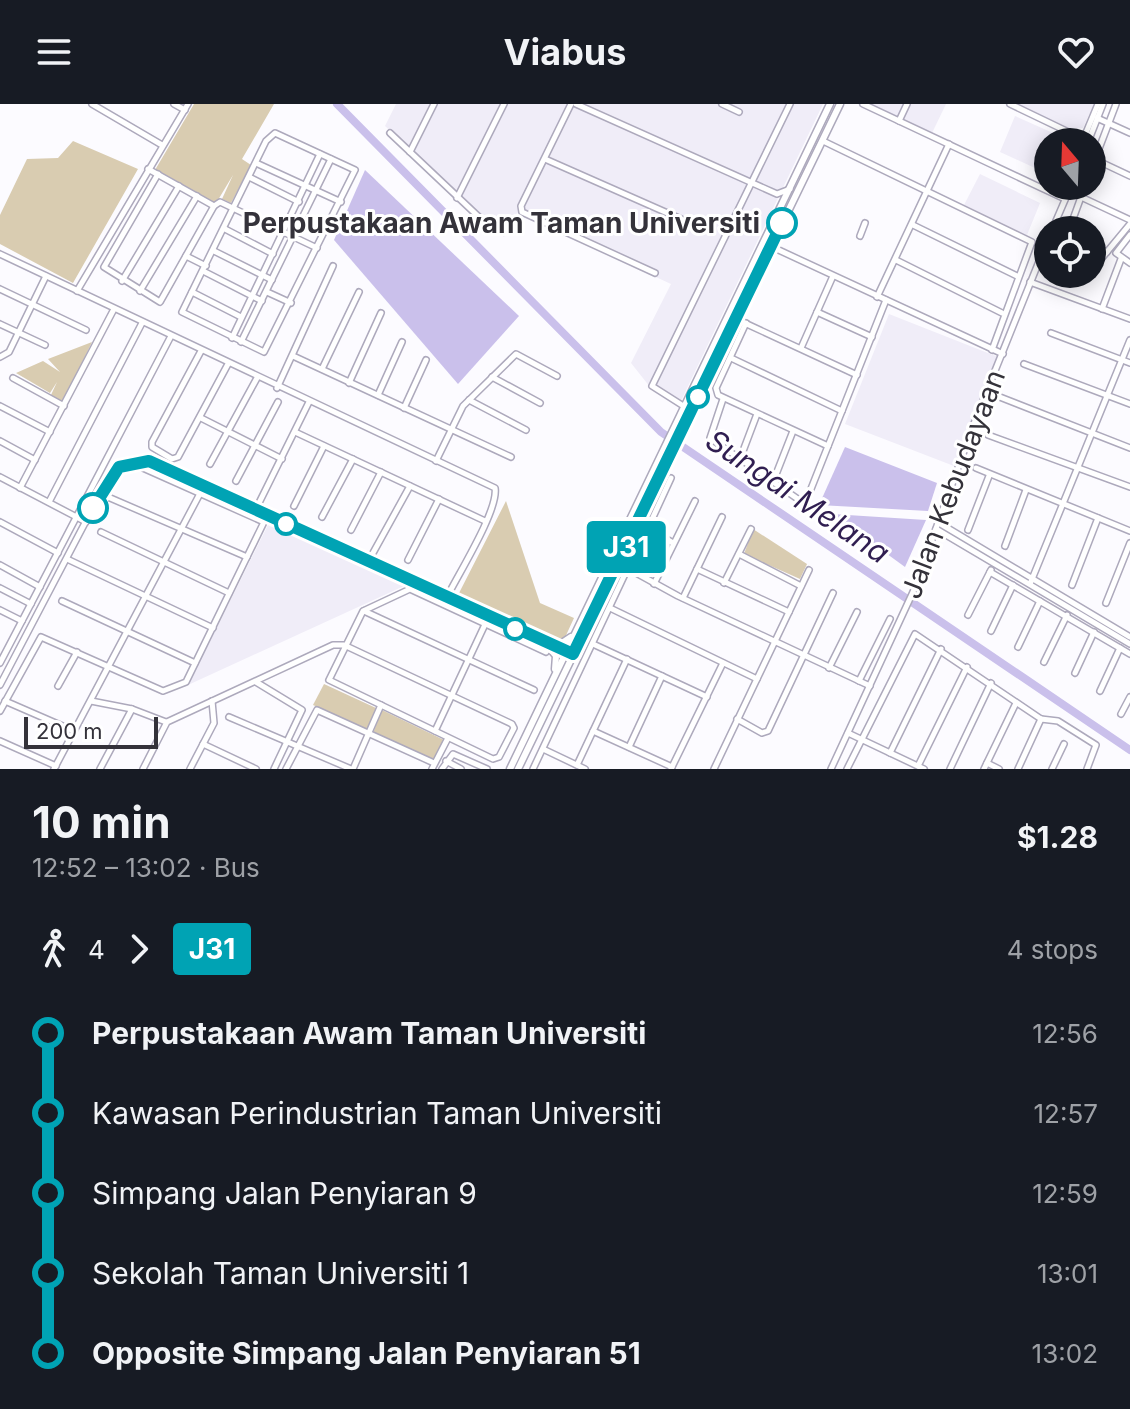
<!DOCTYPE html>
<meta charset="utf-8">
<style>
body{margin:0;font-family:Inter,sans-serif;background:#20242c;color:#f1f3f6;height:100vh;display:flex;flex-direction:column;font-size:30px;white-space:nowrap}
*{box-sizing:border-box;margin:0}
p{font-size:26px;color:#9ea1a6}
.icon{flex:none;width:44px;height:44px;fill:none;stroke:currentColor;stroke-width:2;stroke-linecap:round;stroke-linejoin:round}
.map{position:relative;height:665px;overflow:hidden}
.details{display:flex;flex-direction:column;background:#171b24;flex:1}
.details>*{flex:none}
.badge{padding:0 16px;border-radius:6px;font-size:28px;line-height:52px}
.needle{width:52px;rotate:341deg}
.tools{position:absolute;left:1034px;top:24px;display:grid;gap:16px}
.tools a{display:grid;place-items:center;width:72px;height:72px;border-radius:50%;background:#171b24;box-shadow:0 4px 20px #0003;font-size:40px}
.scale{position:absolute;left:24px;bottom:20px;width:134px;box-sizing:border-box;padding-left:8px;border:4px solid #34323a;border-top:0;font-size:22px;line-height:28px;white-space:nowrap;color:#34323a;-webkit-text-stroke:6px #fff;paint-order:stroke}
.map>.badge{position:absolute;translate:-50% -50%;box-shadow:0 0 0 4px #fff}
.legs{display:flex;align-items:center;gap:12px;height:88px;padding:0 32px;font-size:26px}
.legs p{margin-inline-start:auto}
.overview{display:flex;align-items:center;justify-content:space-between;height:136px;padding:0 32px}
h1{font-size:44px;font-weight:700;line-height:60px}
ul{padding:0 32px;list-style:none}
li{display:flex;align-items:center;gap:28px;height:80px;font-size:30px}
li i{display:grid;place-items:center;width:12px;height:100%;margin:0 10px;background:currentColor}
li i::after{content:'';width:20px;height:20px;margin:-10px;border:6px solid;border-radius:50%;background:#171b24}
li p{margin-inline-start:auto}
li:first-child i{background:linear-gradient(#0000 50%,currentColor 0)}
li:last-child i{background:linear-gradient(currentColor 50%,#0000 0)}
header{display:flex;justify-content:space-between;align-items:center;height:104px;padding:0 32px;background:#171b24;font-size:36px;font-weight:700}
.map>svg:first-child{display:block}
.built{fill:#f0edf8}
.green{fill:#d9ccb1}
.water{fill:#cac0eb}
.lines{fill:none;stroke-linecap:round;stroke-linejoin:round}
.river{stroke:#cac0eb;stroke-width:8}
.minor-casing{stroke:#ada9bc;stroke-width:8}
.major-casing{stroke:#ada9bc;stroke-width:9}
.minor{stroke:#fff;stroke-width:5}
.major{stroke:#fff;stroke-width:6}
.line-1-casing{stroke:#fff;stroke-width:18}
.line-1{stroke:#00a3b4;stroke-width:12}
.stop-1-dot{fill:#fff;stroke:#00a3b4;stroke-width:4}
.labels{text-anchor:middle;dominant-baseline:central;stroke-width:6;stroke-linejoin:round;paint-order:stroke}
.stop-label{font-size:28px;font-weight:bold;fill:#34323a;stroke:#fff;text-anchor:end}
.street-label{font-size:28px;fill:#34323a;stroke:#fff}
.water-label{font-size:30px;font-style:italic;fill:#301e51;stroke:#fff}
</style>
<header><svg class="icon" aria-label="menu" viewBox="0 0 24 24"><path d="M4 6h16M4 12h16M4 18h16"/></svg>Viabus<svg class="icon" aria-label="heart" viewBox="0 0 24 24"><path d="M12 20l-8-8c-3-5 5-10 8-4 3-6 11-1 8 4z"/></svg></header>
<div class="map">
<svg width="1130" height="665" viewBox="0 0 1130 665">
<rect width="100%" height="100%" fill="#fcfbff"/>
<!-- built -->
<g class="built">
<path d="M396 0H823L679 301 650 283 631 259 671 180 517 109 504 133 385 22Z"/>
<path d="M871 0H946L932 29Z"/>
<path d="M1015 0H1094L1083 24 1071 25Z"/>
<path d="M1015 12 1071 37 1048 38V70L1000 48Z"/>
<path d="M980 70 1040 99 1027 131 964 101Z"/>
<path d="M889 210 998 253 954 362 845 320Z"/>
<path d="M269 419 404 482 188 581Z"/>
</g>
<!-- green -->
<g class="green">
<path d="M194 0H274L242 55 251 61 231 99 222 95 233 71 215 101 155 66Z"/>
<path d="M73 37 138 65 73 179 0 140V111L27 55 58 54Z"/>
<path d="M92 238 63 298 51 291 57 278 50 289 16 269 43 257 60 268 48 255Z"/>
<path d="M506 397 540 499 574 514 562 540 457 493Z"/>
<path d="M753 425 807 460 800 475 744 450Z"/>
<path d="M324 580 376 604 367 625 313 601Z"/>
<path d="M382 606 444 636 433 656 373 629Z"/>
</g>
<!-- water -->
<g class="water">
<path d="M365 66 519 212 458 280 334 136Z"/>
<path d="M845 343 937 379 928 407 819 401Z"/>
<path d="M832 410 926 416 905 463Z"/>
</g>
<g class="lines">
<!-- river -->
<path class="river" d="M337 0 661 328 1130 646"/>
<!-- minor casing -->
<g class="minor-casing">
<g id="minor">
<path d="M92 0 162 41"/>
<path d="M174 0 185 6"/>
<path d="M571 0 521 102 522 108 655 169"/>
<path d="M576 0 777 90 790 85"/>
<path d="M722 0 739 8"/>
<path d="M863 0 1065 95"/>
<path d="M1010 0 1083 35"/>
<path d="M1097 14 1130 29"/>
<path d="M899 17 907 0"/>
<path d="M275 29 355 66 264 248 182 208 266 37Z"/>
<path d="M390 29 480 114"/>
<path d="M1083 36 1098 0"/>
<path d="M823 37 1032 138 992 246"/>
<path d="M1088 38 1103 0"/>
<path d="M410 48 434 0"/>
<path d="M545 55 681 115"/>
<path d="M1094 55 1130 72"/>
<path d="M256 59 341 98"/>
<path d="M1092 63 1116 0"/>
<path d="M148 65 214 102 220 98 317 144"/>
<path d="M158 70 104 163 160 198 214 102"/>
<path d="M249 73 299 98"/>
<path d="M1081 93 1130 116"/>
<path d="M457 94 504 0"/>
<path d="M913 121 1017 172"/>
<path d="M225 125 273 150"/>
<path d="M1052 126 1071 82"/>
<path d="M1069 126 1085 82"/>
<path d="M1130 131 1116 149 1130 159"/>
<path d="M860 132 865 119"/>
<path d="M1092 141 1107 148"/>
<path d="M770 142 1003 250"/>
<path d="M214 147 272 176"/>
<path d="M0 150 495 384C499 406 457 472 446 495"/>
<path d="M186 152 206 162"/>
<path d="M896 156 1002 209"/>
<path d="M1092 166 1130 120"/>
<path d="M203 167 262 197"/>
<path d="M1064 170 1082 177 1089 170"/>
<path d="M122 177 179 82"/>
<path d="M1030 178 1130 215"/>
<path d="M0 185 86 226"/>
<path d="M77 187 188 0"/>
<path d="M140 187 197 92"/>
<path d="M192 188 241 213"/>
<path d="M267 188 291 199"/>
<path d="M877 193 949 40"/>
<path d="M1102 205 1121 155"/>
<path d="M817 208 872 233"/>
<path d="M736 215 857 271"/>
<path d="M746 219 716 284 718 291 828 342"/>
<path d="M0 220 45 241"/>
<path d="M1051 229 1130 259"/>
<path d="M232 234 320 50"/>
<path d="M241 238 331 55"/>
<path d="M801 244 833 172"/>
<path d="M201 247 152 338V343L172 355 178 353 228 260"/>
<path d="M293 252 511 353"/>
<path d="M0 253 9 248 46 172"/>
<path d="M731 254 842 307"/>
<path d="M1024 260 1130 300"/>
<path d="M322 265 359 188"/>
<path d="M492 273 540 299"/>
<path d="M13 274 64 302"/>
<path d="M349 279 381 209"/>
<path d="M277 284 333 162"/>
<path d="M987 288 1130 344"/>
<path d="M378 291 402 238"/>
<path d="M723 295 710 334 805 400 886 196"/>
<path d="M469 296 526 326"/>
<path d="M0 302 50 328"/>
<path d="M685 303 652 282 790 0"/>
<path d="M404 304 426 256"/>
<path d="M201 314 282 355"/>
<path d="M295 328 485 417"/>
<path d="M988 331 1130 383"/>
<path d="M0 337 35 356"/>
<path d="M740 355 757 310"/>
<path d="M436 357 463 302 516 250 557 272"/>
<path d="M210 360 257 274"/>
<path d="M976 364 1130 427"/>
<path d="M0 373 86 418"/>
<path d="M671 374 648 424 673 439"/>
<path d="M236 377 278 298"/>
<path d="M773 378 793 327"/>
<path d="M20 384 114 205"/>
<path d="M101 390 247 453"/>
<path d="M49 398 142 219"/>
<path d="M294 402 324 342"/>
<path d="M256 405 309 298"/>
<path d="M322 413 353 355"/>
<path d="M0 418 58 449"/>
<path d="M939 419 1130 533"/>
<path d="M936 425 1130 540"/>
<path d="M351 426 381 368"/>
<path d="M968 426 989 372"/>
<path d="M101 428 229 489"/>
<path d="M1005 442 1026 386"/>
<path d="M739 450 801 482"/>
<path d="M67 455 213 524"/>
<path d="M408 456 439 395"/>
<path d="M368 458 410 382"/>
<path d="M618 459 678 492 870 582"/>
<path d="M0 461 40 483"/>
<path d="M697 465 789 508"/>
<path d="M990 468 1130 550"/>
<path d="M724 479 751 425"/>
<path d="M654 480 695 397"/>
<path d="M1030 480 1130 236"/>
<path d="M1072 481 1098 414"/>
<path d="M0 484 31 500"/>
<path d="M683 494 722 413"/>
<path d="M62 497 195 559"/>
<path d="M1106 499 1130 439"/>
<path d="M610 504 757 575"/>
<path d="M0 506 22 517"/>
<path d="M364 507 534 586"/>
<path d="M968 511 991 466"/>
<path d="M991 527 1013 481"/>
<path d="M593 540 707 593"/>
<path d="M1018 543 1040 497"/>
<path d="M1044 558 1067 511"/>
<path d="M0 559 171 232"/>
<path d="M829 564 857 508"/>
<path d="M1075 569 1094 528"/>
<path d="M859 577 890 515"/>
<path d="M256 578 302 606 274 665"/>
<path d="M0 581 108 375C121 359 137 353 157 359L546 538"/>
<path d="M58 582 77 548"/>
<path d="M1100 587 1120 544"/>
<path d="M5 597 74 627"/>
<path d="M91 597 132 605 166 618"/>
<path d="M0 607 41 533 163 587 186 578 264 418 143 364"/>
<path d="M1121 610 1130 593"/>
<path d="M229 613 351 665"/>
<path d="M737 615 762 629 768 627 833 489"/>
<path d="M1041 615 1058 617 1096 641 1087 665"/>
<path d="M435 627 488 514"/>
<path d="M593 627 672 663"/>
<path d="M848 629 924 665"/>
<path d="M0 637 56 662"/>
<path d="M203 640 256 665"/>
<path d="M629 643 662 572"/>
<path d="M543 645 585 665"/>
<path d="M890 649 941 545"/>
<path d="M446 657 461 665"/>
<path d="M987 659 999 665"/>
<path d="M577 661 627 555"/>
<path d="M918 662 967 563"/>
<path d="M54 665 204 382"/>
<path d="M100 665 132 605"/>
<path d="M143 665 167 618 333 541H344L512 620 514 624 499 653 493 655 329 576 363 507 410 485 546 548"/>
<path d="M190 665 214 619 212 597"/>
<path d="M286 665 317 606 434 659"/>
<path d="M353 665 381 601"/>
<path d="M432 665 448 634"/>
<path d="M442 665 453 650 487 665"/>
<path d="M533 665 625 470"/>
<path d="M671 665 723 559"/>
<path d="M714 665 809 466"/>
<path d="M831 665 913 488 976 314 1048 135"/>
<path d="M847 665 915 530 1041 615"/>
<path d="M950 665 991 579"/>
<path d="M984 665 1016 599"/>
<path d="M1018 665 1041 615"/>
<path d="M1052 665 1064 640"/>
</g>
</g>
<!-- major casing -->
<g class="major-casing">
<g id="major">
<path d="M544 537 559 541 571 533"/>
<path d="M544 537 556 552 555 565"/>
<path d="M510 665 830 0"/>
<path d="M518 665 840 0"/>
</g>
</g>
<!-- minor -->
<use href="#minor" class="minor"/>
<!-- major -->
<use href="#major" class="major"/>
</g>
<g class="lines">
<!-- line-1 casing -->
<g class="line-1-casing">
<path id="line-1" d="M93 404 119 363 149 357 573 550 782 119"/>
</g>
<!-- line-1 -->
<use href="#line-1" class="line-1"/>
</g>
<!-- markers -->
<g class="stop-1-dot">
<circle cx="782" cy="119" r="14"/>
<circle cx="698" cy="293" r="10"/>
<circle cx="93" cy="404" r="14"/>
<circle cx="286" cy="420" r="10"/>
<circle cx="515" cy="525" r="10"/>
</g>
<g class="labels">
<!-- stop labels -->
<g class="stop-label">
<text x="760" y="119">Perpustakaan Awam Taman Universiti</text>
</g>
<!-- street labels -->
<g class="street-label">
<text transform="translate(953 380) rotate(-69)">Jalan Kebudayaan</text>
</g>
<!-- water labels -->
<g class="water-label">
<text transform="translate(798 392) rotate(34)">Sungai Melana</text>
</g>
</g>
</svg>
<div class="tools">
<a><svg class="needle" viewBox="-14 -14 28 28"><path d="M0-13l5 13h-10z" fill="#e53935"/><path d="M0 13l5-13h-10z" fill="#9ea1a6"/></svg></a>
<a><svg class="icon" aria-label="locate" viewBox="0 0 24 24"><circle cx="12" cy="12" r="6"/><path d="M12 2v4M12 18v4M2 12h4M18 12h4"/></svg></a>
</div>
<div class="scale">200 m</div>
<b class="badge" style="left:626px;top:443px;background:#00a3b4;color:#fff">J31</b>
</div>
<section class="details">
<div class="overview"><div><h1>10 min</h1><p>12:52 – 13:02 · Bus</p></div><b>$1.28</b></div>
<div class="legs"><svg class="icon" aria-label="walk" viewBox="0 0 24 24"><circle cx="13" cy="4" r="2"/><path d="M13 8l-2 6 4 7M11 14l-3 7M7 12l3-4h3l4 4"/></svg>4<svg class="icon" aria-label="forward" viewBox="0 0 24 24"><path d="M9 5l7 7-7 7"/></svg><b class="badge" style="background:#00a3b4;color:#fff">J31</b><p>4 stops</p></div>
<ul>
<li><i style="color:#00a3b4"></i><b>Perpustakaan Awam Taman Universiti</b><p>12:56</p></li>
<li><i style="color:#00a3b4"></i><span>Kawasan Perindustrian Taman Universiti</span><p>12:57</p></li>
<li><i style="color:#00a3b4"></i><span>Simpang Jalan Penyiaran 9</span><p>12:59</p></li>
<li><i style="color:#00a3b4"></i><span>Sekolah Taman Universiti 1</span><p>13:01</p></li>
<li><i style="color:#00a3b4"></i><b>Opposite Simpang Jalan Penyiaran 51</b><p>13:02</p></li>
</ul>
</section>
